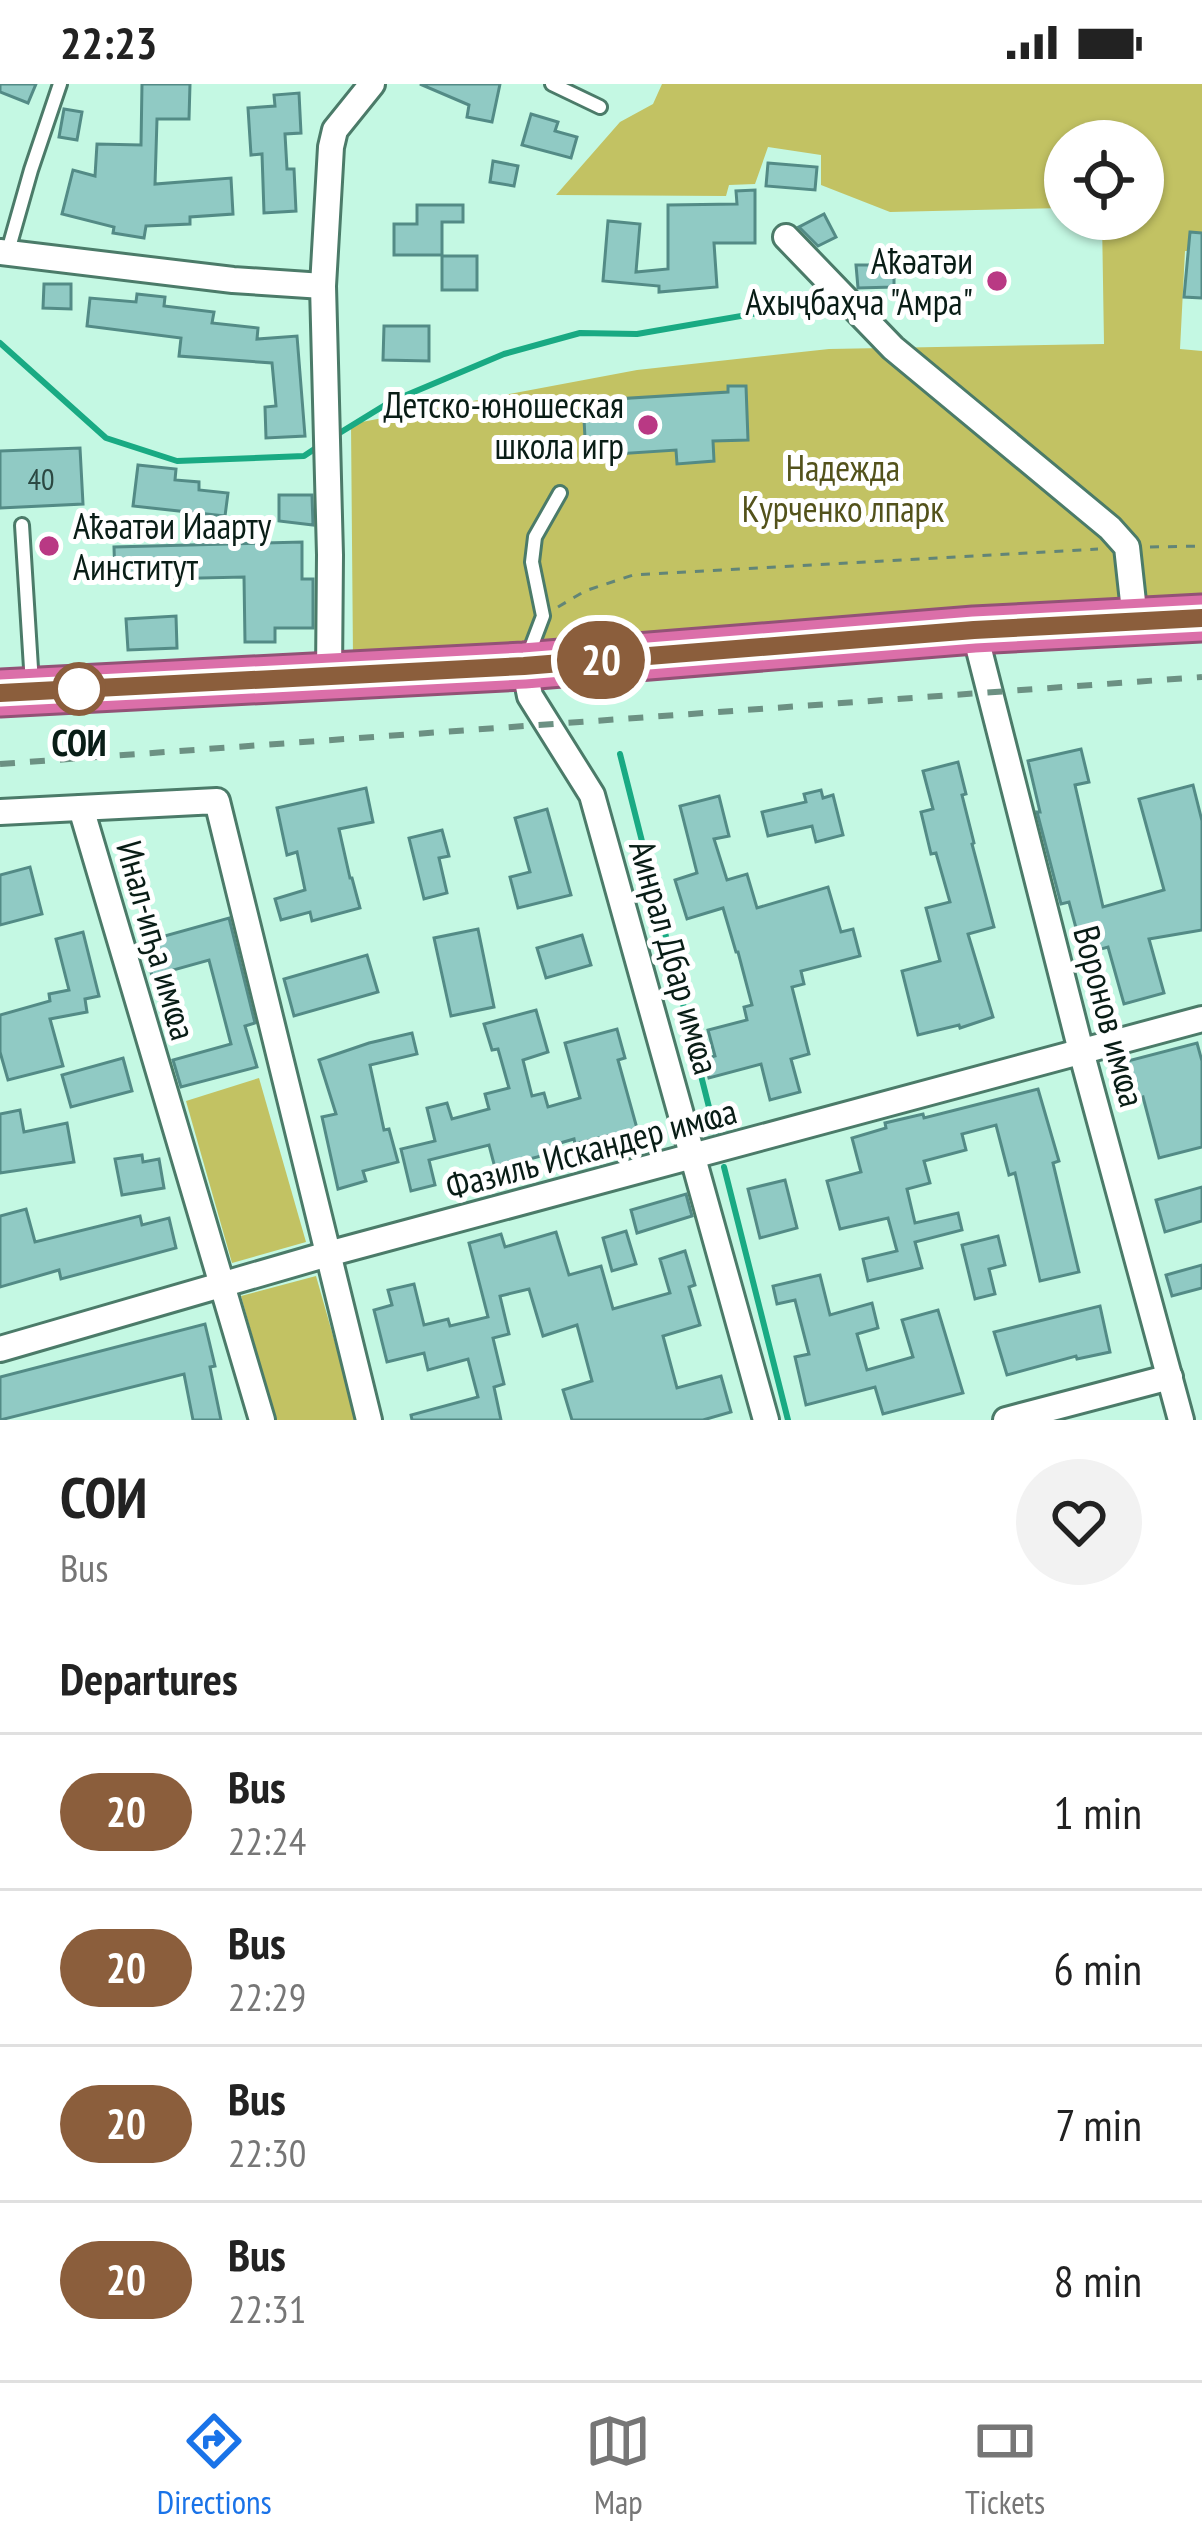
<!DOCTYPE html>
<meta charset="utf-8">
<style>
body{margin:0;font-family:"PT Sans Narrow",sans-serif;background:#f2f2f2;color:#222;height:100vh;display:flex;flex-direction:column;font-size:45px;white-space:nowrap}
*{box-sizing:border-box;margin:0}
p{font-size:39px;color:#767676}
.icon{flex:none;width:66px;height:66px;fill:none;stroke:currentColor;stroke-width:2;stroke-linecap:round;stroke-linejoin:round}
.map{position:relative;height:1336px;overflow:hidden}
.panel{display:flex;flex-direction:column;background:#fff;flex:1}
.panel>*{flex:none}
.badge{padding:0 24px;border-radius:39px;font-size:42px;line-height:78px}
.tools{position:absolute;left:1044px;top:36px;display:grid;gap:24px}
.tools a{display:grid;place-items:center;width:120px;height:120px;border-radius:50%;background:#fff;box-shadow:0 3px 9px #0004;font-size:60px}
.map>.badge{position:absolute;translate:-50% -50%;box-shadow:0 0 0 6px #fff}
h2{padding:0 60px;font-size:45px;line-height:108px}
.round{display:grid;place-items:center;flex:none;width:126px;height:126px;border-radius:63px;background:#f2f2f2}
.overview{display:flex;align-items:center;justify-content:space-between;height:204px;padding:0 60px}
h1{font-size:57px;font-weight:600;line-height:90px}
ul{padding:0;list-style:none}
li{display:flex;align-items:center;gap:36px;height:156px;padding:0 60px;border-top:3px solid #e0e0e0}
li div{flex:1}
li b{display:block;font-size:45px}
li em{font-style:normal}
li .badge{min-width:132px;font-weight:700;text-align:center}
.status{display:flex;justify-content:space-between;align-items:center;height:84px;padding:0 60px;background:#fff;direction:ltr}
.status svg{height:33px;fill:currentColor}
.dock{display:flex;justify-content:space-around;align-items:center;height:168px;border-top:3px solid #e0e0e0;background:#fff;font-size:33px;color:#767676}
.dock a{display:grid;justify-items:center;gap:6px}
.dock .selected{color:#1a73e8}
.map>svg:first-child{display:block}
.green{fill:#c2c263}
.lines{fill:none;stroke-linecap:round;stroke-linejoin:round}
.stream{stroke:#19aa83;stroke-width:6}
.building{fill:#90cac4;stroke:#538b86;stroke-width:3}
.lane-casing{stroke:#4b7b69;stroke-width:18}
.street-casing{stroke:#4b7b69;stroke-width:30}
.highway-casing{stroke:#925276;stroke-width:51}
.path{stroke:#628577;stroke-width:3;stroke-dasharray:9 9;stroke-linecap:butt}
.lane{stroke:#fff;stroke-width:12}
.street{stroke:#fff;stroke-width:24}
.highway{stroke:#db6fa9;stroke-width:45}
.rail{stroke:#6c9183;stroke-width:6;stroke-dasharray:15 15;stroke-linecap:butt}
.line-casing{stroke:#fff;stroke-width:27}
.line{stroke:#8b5e3c;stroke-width:18}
.poi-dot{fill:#b93984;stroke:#fff;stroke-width:4.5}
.stop-dot{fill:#fff;stroke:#8b5e3c;stroke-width:6}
.labels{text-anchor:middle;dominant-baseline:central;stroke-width:10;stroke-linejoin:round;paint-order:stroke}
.number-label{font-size:30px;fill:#2b4842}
.poi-label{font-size:36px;fill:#091d16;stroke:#fff;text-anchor:end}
.park-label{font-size:36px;fill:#53521b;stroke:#fff}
.stop-label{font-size:36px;font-weight:bold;fill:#091d16;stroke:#fff}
.street-label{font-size:36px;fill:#091d16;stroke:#fff}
</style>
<div class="status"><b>22:23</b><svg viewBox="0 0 49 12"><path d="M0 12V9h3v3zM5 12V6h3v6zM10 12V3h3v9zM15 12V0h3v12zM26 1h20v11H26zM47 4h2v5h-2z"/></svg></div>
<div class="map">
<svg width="1202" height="1336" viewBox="0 0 1202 1336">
<rect width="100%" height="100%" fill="#c4f8e3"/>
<!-- green -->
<g class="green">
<path d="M662 0H1202V167H1185L1180 265 1202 267V522L353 574 351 340 637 286 829 265 1104 260 1102 135H1143V57H1065V124L890 128 821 101V71L768 63 755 100 729 101 726 112 556 111 620 38 653 20Z"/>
<path d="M259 994 306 1158 232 1179 186 1017Z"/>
<path d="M316 1192 357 1336H276L241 1212Z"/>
</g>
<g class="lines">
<!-- stream -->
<g class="stream">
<path d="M0 259 106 354 177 377 304 372 322 360"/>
<path d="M333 353 390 318 504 270 580 249 637 250 804 221 829 203"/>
<path d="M620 670 716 1051"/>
<path d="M724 1083 788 1336"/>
</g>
</g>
<!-- building -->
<g class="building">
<path d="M0 0H36L28 19 0 8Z"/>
<path d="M142 0H190L189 35H157L155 100 231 94 233 130 190 133V140L146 142 144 154 113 149 114 143 62 130 73 86 95 92 97 60 141 61Z"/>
<path d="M420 0H500L492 38 467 33 469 21Z"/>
<path d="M299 9 301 49 285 50 287 85H294L296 127 264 129 262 70 251 71 248 24 275 22 274 11Z"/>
<path d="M64 25 82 28 77 56 59 53Z"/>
<path d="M531 30 558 38 555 47 577 53 571 74 522 61Z"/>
<path d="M493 77 518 82 514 102 490 98Z"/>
<path d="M768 79 817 83 815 106 766 102Z"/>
<path d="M755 106V159H714L717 203 659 208V202L603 197 608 137 640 140 636 188 668 185V121L737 120 736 107Z"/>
<path d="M417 121H463V138H442V171H394V140H417Z"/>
<path d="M824 130 836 153 818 162 799 143Z"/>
<path d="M1190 148 1202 149V214L1184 213Z"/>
<rect x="442" y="172" width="35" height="34"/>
<path d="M856 181H894V203L858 204Z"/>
<path d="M44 200H71V225L43 224Z"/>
<path d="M137 210 165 213 164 222 214 228 212 239 258 244 257 255 297 252 305 352 266 354 265 323 276 322 272 279 179 272 181 254 87 242 90 214 136 218Z"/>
<path d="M384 242H429V277L383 276Z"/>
<path d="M728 302H746L748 356 713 357 714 377 677 380 676 366 586 372 583 317 728 308Z"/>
<path d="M80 364 83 420 0 424V367Z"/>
<path d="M138 381 176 385 175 396 199 398V406L228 409 225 432 133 422Z"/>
<path d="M279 411H312L313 441 279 437Z"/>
<path d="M302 458V495H313V544H275V558H245L244 493 115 496 114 463Z"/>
<path d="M176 532 177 564 128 566 126 535Z"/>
<path d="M1081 665 1089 698 1075 701 1103 823 1164 806 1139 715 1193 701 1202 737V846L1149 855 1164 909 1124 920 1108 863 1083 870 1069 818 1061 820 1037 728H1040L1028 677Z"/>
<path d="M958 678 966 710 962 711 974 759 972 760 994 843 968 850 993 933 960 944 959 941 918 951 902 887 940 877 926 824 950 818 936 769 931 770 921 728 933 725 923 687Z"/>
<path d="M366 704 373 738 339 745 350 794H352L360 824 312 837 310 828 281 836 275 815 305 806 297 768 287 771 277 724Z"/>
<path d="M821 706 823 714 833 711 843 751 816 758 812 742 768 752 762 728 806 718 804 710Z"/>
<path d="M719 712 729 752 714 755 727 796 747 790 757 824 828 803 841 848 853 845 860 872 801 887 804 900 792 903 809 970 791 975 800 1008 770 1016 761 980 709 994 704 975 715 972 708 946 747 936 744 923 752 921 738 868H736L723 824 687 835 675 796 697 789 680 722Z"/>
<path d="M547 725 571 811 518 824 510 793 530 788 515 734Z"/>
<path d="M442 746 449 772 439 774 447 809 424 815 409 754Z"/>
<path d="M30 783 42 830 0 841V791Z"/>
<path d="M229 834 255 939 245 942 257 983 181 1003 173 976 231 960 209 876 152 892 143 858Z"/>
<path d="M478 845 494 923 451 932 434 854Z"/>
<path d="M83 848 99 912 85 915 87 928 50 935 63 982 8 996 0 968V931L50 917 49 910 69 906 56 855Z"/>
<path d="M582 851 591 881 546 894 537 864Z"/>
<path d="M367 871 378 908 294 932 284 895Z"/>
<path d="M536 926 548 968 523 976 532 1012 544 1009 548 1023 580 1014 565 959 617 945 625 974 618 976 638 1048 615 1054 614 1050 575 1060 574 1055 543 1064 545 1071 495 1084 489 1061 429 1076 435 1101 411 1107 401 1065 435 1057 427 1024 447 1019 452 1035 489 1025 485 1010 509 1004 498 965 492 966 484 940Z"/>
<path d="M412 949 417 970 370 981 384 1046 389 1045 398 1078 363 1087 366 1097 338 1105 322 1033 336 1030 319 976 369 959Z"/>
<path d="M1197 959 1202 977V1063L1159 1074 1143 1013 1130 1017 1120 979Z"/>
<path d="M123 974 132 1007 71 1023 62 991Z"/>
<path d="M1038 1005 1059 1077 1053 1079 1079 1188 1040 1197 1015 1089 1009 1091 996 1041 962 1050 966 1066 924 1077 930 1099 907 1105 915 1139 958 1129 962 1146 915 1158 922 1184 868 1197 863 1175 897 1167 888 1134 840 1145 827 1097 861 1088 852 1054 886 1044 885 1039 923 1030 924 1034Z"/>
<path d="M20 1026 24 1048 67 1039 74 1078 0 1089V1030Z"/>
<path d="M142 1071 143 1078 159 1075 164 1104 122 1111 115 1075Z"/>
<path d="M785 1096 797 1144 760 1154 748 1105Z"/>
<path d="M1202 1103V1137L1165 1148 1156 1116Z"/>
<path d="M686 1110 692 1132 637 1149 631 1126Z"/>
<path d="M26 1125 35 1158 140 1132 142 1141 169 1134 176 1164 61 1195 59 1186 0 1203V1132Z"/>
<path d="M626 1147 636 1180 612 1187 603 1154Z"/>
<path d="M556 1148 569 1191 601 1182 613 1225 670 1209 660 1175 685 1167 695 1201 689 1203 700 1241 663 1252 677 1304 721 1292 731 1328 703 1336H572L563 1306 592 1297 577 1241 543 1252 529 1205 500 1212 509 1250 493 1254 504 1300 494 1303 501 1336H412L411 1331 478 1313 468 1275 428 1286 424 1269 387 1278 374 1226 392 1221 388 1206 414 1200 424 1241 448 1235 450 1242 488 1233 469 1159 501 1150 505 1163Z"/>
<path d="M998 1152 1005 1181 989 1185 995 1210 975 1215 962 1161Z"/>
<path d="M1202 1181V1204L1172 1212 1166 1191Z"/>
<path d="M820 1191 830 1231 872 1219 878 1244 857 1250 867 1286 913 1273 902 1236 938 1226 963 1309 883 1330 875 1303 806 1321 795 1273 809 1270 795 1216 777 1220 773 1202Z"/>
<path d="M1100 1222 1110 1268 1077 1275 1076 1272 1007 1291 994 1248Z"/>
<path d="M205 1240 215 1282 210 1283 221 1336H193L184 1290 0 1336V1293Z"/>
</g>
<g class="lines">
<!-- lane casing -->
<g class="lane-casing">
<g id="lane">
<path d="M552 0 600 23"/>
<path d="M8 167 31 86 60 0"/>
<path d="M22 441 32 600"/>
<path d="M529 569 543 532 532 478 535 453 560 409"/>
</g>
</g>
<!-- street casing -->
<g class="street-casing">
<g id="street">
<path d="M786 153 893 264 1110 444 1127 463 1135 536"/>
<path d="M0 168 233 196 323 202"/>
<path d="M974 546 1081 967 1181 1336"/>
<path d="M524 582 530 612 592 711 766 1336"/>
<path d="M329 591 330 471 323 202 331 63 335 46 372 0"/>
<path d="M81 724 262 1336"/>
<path d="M0 728 217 717 369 1336"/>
<path d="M0 1265 328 1170 1202 935"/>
<path d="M1006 1336 1170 1293"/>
</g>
</g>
<!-- highway casing -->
<g class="highway-casing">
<path id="highway" d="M0 609 524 582 974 546 1202 534"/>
</g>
<!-- path -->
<g class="path">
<path d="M1150 463 1202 462"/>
<path d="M558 523 585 507 633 491 1098 465"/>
</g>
<!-- lane -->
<use href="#lane" class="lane"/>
<!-- street -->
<use href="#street" class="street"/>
<!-- highway -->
<use href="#highway" class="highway"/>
<!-- rail -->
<path class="rail" d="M0 680 1202 593"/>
</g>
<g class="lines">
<!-- line casing -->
<g class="line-casing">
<path id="line" d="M0 609 524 582 974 546 1202 534"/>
</g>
<!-- line -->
<use href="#line" class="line"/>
</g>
<!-- markers -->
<g class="poi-dot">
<circle cx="997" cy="197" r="12"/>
<circle cx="648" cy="341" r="12"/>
<circle cx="49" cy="462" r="12"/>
</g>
<circle class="stop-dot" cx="79" cy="605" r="24"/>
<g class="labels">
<!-- number labels -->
<g class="number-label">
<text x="41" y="394">40</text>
</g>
<!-- poi labels -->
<g class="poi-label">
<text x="973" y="176">Аҟәатәи<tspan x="973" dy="41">Ахыҷбаҳча "Амра"</tspan></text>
<text x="624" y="320">Детско-юношеская<tspan x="624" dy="41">школа игр</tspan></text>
<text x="73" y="441" text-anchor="start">Аҟәатәи Иаарту<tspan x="73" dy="41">Аинститут</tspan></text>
</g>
<!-- park labels -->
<g class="park-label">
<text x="843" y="383">Надежда<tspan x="843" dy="41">Курченко лпарк</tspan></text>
</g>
<!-- stop labels -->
<g class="stop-label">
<text x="79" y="658">СОИ</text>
</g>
<!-- street labels -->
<g class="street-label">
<text transform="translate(157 856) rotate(74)">Инал-иҧа имҩа</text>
<text transform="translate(675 873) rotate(74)">Аинрал Дбар имҩа</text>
<text transform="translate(1110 932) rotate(75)">Воронов имҩа</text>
<text transform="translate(591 1064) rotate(-15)">Фазиль Искандер имҩа</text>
</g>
</g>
</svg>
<div class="tools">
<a><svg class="icon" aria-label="locate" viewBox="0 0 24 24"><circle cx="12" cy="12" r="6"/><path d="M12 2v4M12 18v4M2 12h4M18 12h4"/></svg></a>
</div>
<b class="badge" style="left:601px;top:576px;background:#8b5e3c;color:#fff">20</b>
</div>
<section class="panel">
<div class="overview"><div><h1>СОИ</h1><p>Bus</p></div><a class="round"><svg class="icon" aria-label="heart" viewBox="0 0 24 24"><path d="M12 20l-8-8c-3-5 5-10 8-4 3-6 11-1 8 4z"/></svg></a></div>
<h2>Departures</h2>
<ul>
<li><span class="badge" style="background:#8b5e3c;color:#fff">20</span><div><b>Bus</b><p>22:24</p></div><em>1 min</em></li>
<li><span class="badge" style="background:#8b5e3c;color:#fff">20</span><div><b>Bus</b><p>22:29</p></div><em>6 min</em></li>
<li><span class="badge" style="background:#8b5e3c;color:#fff">20</span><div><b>Bus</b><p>22:30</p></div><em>7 min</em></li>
<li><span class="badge" style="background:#8b5e3c;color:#fff">20</span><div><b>Bus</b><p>22:31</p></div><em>8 min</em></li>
</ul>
</section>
<nav class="dock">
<a class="selected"><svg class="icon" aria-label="directions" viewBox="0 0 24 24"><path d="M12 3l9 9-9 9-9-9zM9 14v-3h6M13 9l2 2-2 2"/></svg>Directions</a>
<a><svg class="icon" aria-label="map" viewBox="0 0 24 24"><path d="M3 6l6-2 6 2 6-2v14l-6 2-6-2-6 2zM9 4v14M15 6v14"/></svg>Map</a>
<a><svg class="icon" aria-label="tickets" viewBox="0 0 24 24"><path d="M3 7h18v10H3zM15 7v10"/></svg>Tickets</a>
</nav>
